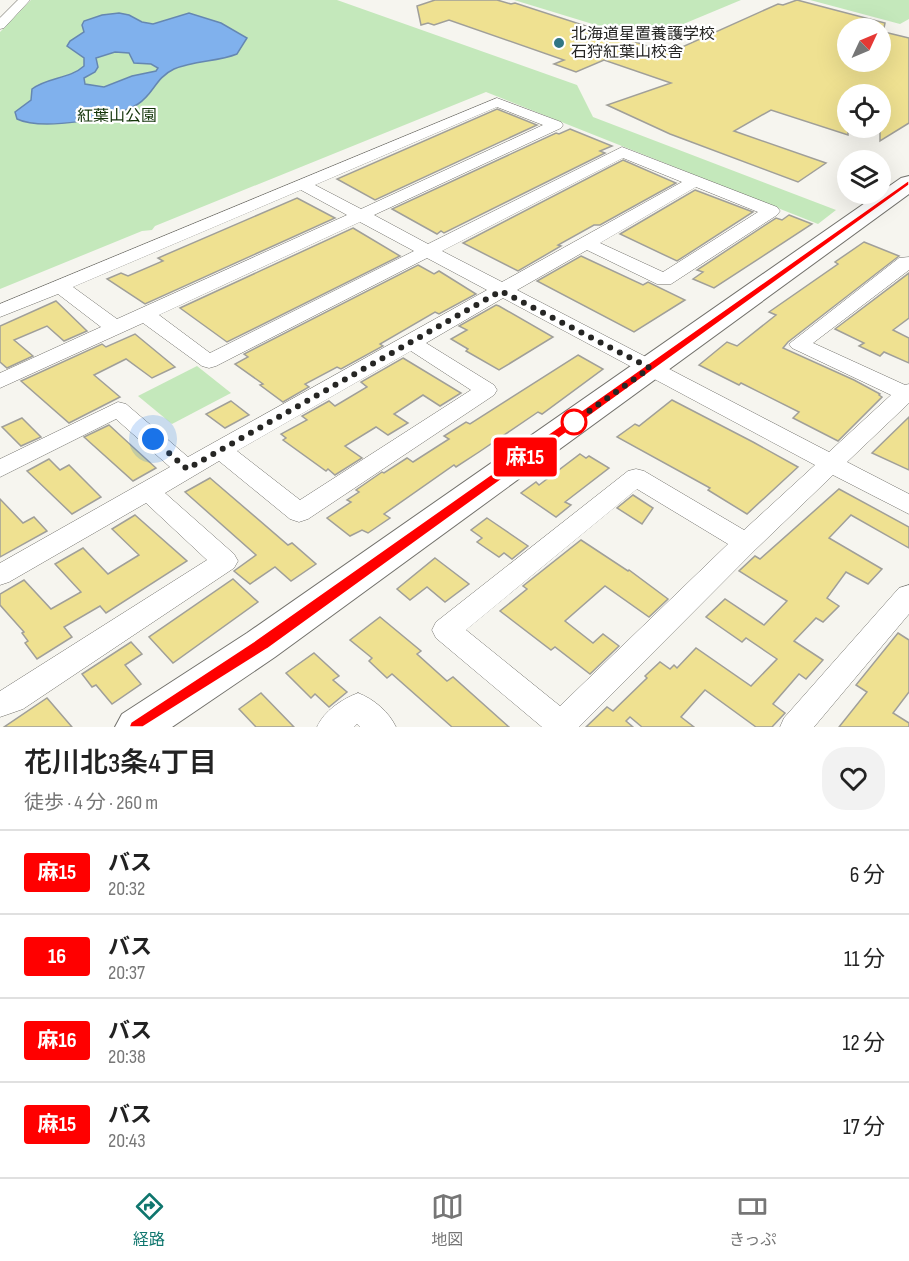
<!DOCTYPE html>
<html lang="ja">
<meta charset="utf-8">
<style>
body{margin:0;font-family:"Sofia Sans Condensed","Noto Sans JP",sans-serif;background:#f2f2f2;color:#222;height:100vh;display:flex;flex-direction:column;font-size:22px;white-space:nowrap}
*{box-sizing:border-box;margin:0}
p{font-size:20px;color:#767676}
.icon{flex:none;width:33px;height:33px;fill:none;stroke:currentColor;stroke-width:2;stroke-linecap:round;stroke-linejoin:round}
.map{position:relative;height:727px;overflow:hidden}
.details{display:flex;flex-direction:column;background:#fff;flex:1}
.details>*{flex:none}
.badge{padding:0 12px;border-radius:4px;font-size:21px;line-height:39px}
.needle{width:39px;rotate:46deg}
.controls{position:absolute;left:837px;top:18px;display:grid;gap:12px}
.controls a{display:grid;place-items:center;width:54px;height:54px;border-radius:50%;background:#fff;box-shadow:0 6px 24px #0002;font-size:30px}
.you{position:absolute;width:30px;height:30px;margin:-15px;border:4px solid #fff;border-radius:50%;background:#1a73e8;box-shadow:0 0 0 9px #1a73e833}
.map>.badge{position:absolute;translate:-50% -50%;box-shadow:0 0 0 3px #fff}
.round{display:grid;place-items:center;flex:none;width:63px;height:63px;border-radius:24px;background:#f2f2f2}
.head{display:flex;align-items:center;justify-content:space-between;height:102px;padding:0 24px}
h1{font-size:28px;font-weight:600;line-height:45px}
ul{padding:0;list-style:none}
li{display:flex;align-items:center;gap:18px;height:84px;padding:0 24px;border-top:2px solid #e0e0e0}
li div{flex:1}
li b{display:block;font-size:22px}
li em{font-style:normal}
li .badge{min-width:66px;font-weight:700;text-align:center}
.menu{display:flex;justify-content:space-around;align-items:center;height:84px;border-top:2px solid #e0e0e0;background:#fff;font-size:16px;color:#767676}
.menu a{display:grid;justify-items:center;gap:3px}
.menu .active{color:#0f766e}
.map>svg:first-child{display:block}
.green{fill:#c4e8bb}
.water{fill:#80b1ed;stroke:#6587b1;stroke-width:1.5;fill-rule:evenodd}
.building{fill:#efe191;stroke:#a09f99;stroke-width:1.5}
.lines{fill:none;stroke-linecap:round;stroke-linejoin:round}
.street-casing{stroke:#72716c;stroke-width:1}
.secondary-casing{stroke:#72716c;stroke-width:2}
.street{fill:#fff;fill-rule:evenodd}
.secondary{fill:#fff;fill-rule:evenodd}
.line{fill:#f00;stroke:#fff;stroke-width:1.5}
.walk{stroke:#262624;stroke-width:6;stroke-dasharray:0 10.8}
.poi-dot{fill:#317684;stroke:#fff;stroke-width:2}
.stop-dot{fill:#fff;stroke:#f00;stroke-width:3}
.labels{text-anchor:middle;dominant-baseline:central;stroke-width:4.5;stroke-linejoin:round;paint-order:stroke}
.far-poi-label{font-size:16px;fill:#262624;stroke:#fff;text-anchor:start}
.far-park-label{font-size:16px;fill:#133409;stroke:#fff}
</style>
<div class="map">
<svg width="909" height="727" viewBox="0 0 909 727">
<rect width="100%" height="100%" fill="#f6f5ef"/>
<!-- green -->
<g class="green">
<path d="M31 0H337L577 85 593 117 836 210 818 224 486 92 155 226 152 230 142 231 0 289V32Z"/>
<path d="M514 0H741L645 40Z"/>
<path d="M810 0H909V19L900 24Z"/>
<path d="M197 366 231 393 172 424 138 396Z"/>
</g>
<!-- water -->
<path class="water" d="M119 13 129 15 142 22 153 24 189 13 221 23 247 38 237 54C217 62 195 60 174 69 155 78 154 94 138 104 115 119 42 131 17 119L15 112 31 100 32 89C48 77 70 79 84 66V58L67 46 70 41 84 32 82 25 84 21 102 15ZM115 52 129 53 134 63 151 64 158 68 156 71 132 76 104 87 85 84 84 78 95 72 98 67 96 58Z"/>
<!-- building -->
<g class="building">
<path d="M435 0H497L511 4 515 3 669 53 778 4 783 5 797 0 835 10 885 23 884 28H848V62H880V31L909 38V123L880 141V94H848V135L771 110 734 131 826 163 798 182 670 134 607 105 671 83 604 60 576 72 554 64 564 60 449 20 434 25 428 23 421 25 417 6Z"/>
<path d="M497 109 537 125 375 200 337 179Z"/>
<path d="M570 129 612 146 600 151 605 153 444 233 441 231 437 234 392 209 556 133 559 134Z"/>
<path d="M623 160 676 183 600 225H594L558 245 561 246 518 271 463 243Z"/>
<path d="M695 190 753 212 677 261 620 234Z"/>
<path d="M297 198 335 218 145 304 107 279 121 273 128 276 163 261 158 258Z"/>
<path d="M789 215 812 224 714 288 693 279 703 272 697 270 776 218 782 220Z"/>
<path d="M353 228 400 256 227 342 180 308Z"/>
<path d="M864 242 899 256 788 342 783 348 854 380 880 394 879 395 882 397 838 441 793 418 799 412 741 383 739 385 699 365 727 342 737 346 776 315 769 312 838 264 835 262Z"/>
<path d="M581 256 643 285 648 282 685 300 634 332 537 281Z"/>
<path d="M418 265 434 274 439 271 476 294 439 314 435 312 380 344 383 346 341 369 337 367 305 384 309 387 283 402 260 385 263 384 235 364 248 357 244 354Z"/>
<path d="M909 273V318L893 330 909 338V363L884 352 880 356 859 346 864 343 835 329Z"/>
<path d="M56 301 87 331 64 341 47 326 14 340 33 356 7 368 0 362V326Z"/>
<path d="M496 305 499 306 553 337 499 370 466 351 468 349 451 339 467 330 459 326Z"/>
<path d="M135 334 175 367 152 378 126 359 94 375 120 397 69 423 21 381 102 344 106 347Z"/>
<path d="M578 355 603 369 542 414 538 412 479 452 456 467 454 465 384 514 390 518 368 533 362 530 350 536 327 518 351 502 347 500 359 492 356 490 382 472 384 473 407 458 413 462 449 439 444 436 466 422 470 424Z"/>
<path d="M403 358 461 393 440 406 423 395 394 414 408 423 388 435 376 427 345 446 362 458 335 475 328 469 326 471 283 440 286 438 281 434 307 420 302 416 329 401 335 406 367 387 361 382Z"/>
<path d="M672 400 753 442 798 467 747 514 708 490 710 488 617 437 635 424 639 426Z"/>
<path d="M231 401 249 415 225 428 206 414Z"/>
<path d="M909 417V470L872 453Z"/>
<path d="M22 418 41 437 21 446 2 427Z"/>
<path d="M109 425 134 448 156 468 133 481 84 437Z"/>
<path d="M580 454 586 458 589 456 609 468 565 502 571 505 556 517 521 493 536 482 539 485Z"/>
<path d="M49 459 60 470 69 465 101 497 72 514 27 471Z"/>
<path d="M210 478 288 545 292 543 316 564 291 581 275 567 250 584 234 571 256 555 185 492Z"/>
<path d="M839 489 909 527V548L851 515 829 538 882 569 868 584 846 572 827 598 839 606 823 622 816 618 794 641 823 660 806 679 799 674 773 704 785 713 772 727H756L705 690 681 717 694 727H642L630 717 626 721 633 727H586L607 707 613 711 647 678 645 676 660 662 670 669 674 665 677 668 696 648 751 686 777 659 746 638 742 642 706 617 725 599 764 625 787 601 739 571 755 556 760 559Z"/>
<path d="M633 495 653 508 642 524 617 508Z"/>
<path d="M0 499 23 523 34 517 47 531 0 557Z"/>
<path d="M135 515 187 561 106 613 100 606 64 627 72 637 37 659 25 643 28 641 22 633 24 632 0 605V594L24 580 51 609 81 592 55 564 83 548 108 574 139 555 112 529Z"/>
<path d="M487 518 528 546 512 559 504 553 499 557 477 542 482 538 471 530Z"/>
<path d="M581 540 628 571 629 570 668 599 649 617 605 586 565 621 593 643 603 634 619 646 590 674 555 647 551 650 500 611 527 589 523 586Z"/>
<path d="M435 558 469 584 445 602 427 587 410 600 397 589Z"/>
<path d="M233 579 258 602 173 663 149 637Z"/>
<path d="M380 617 421 651 417 654 447 681 453 677 509 727H452L392 674 387 678 369 661 372 658 350 640Z"/>
<path d="M898 633 909 640V692L893 713 909 723V727H839L867 692 856 685Z"/>
<path d="M131 642 142 654 125 665 141 684 112 704 96 685 92 687 82 674Z"/>
<path d="M314 653 339 676 333 680 347 692 329 707 315 694 311 698 286 673Z"/>
<path d="M261 693 294 727H256L239 709Z"/>
<path d="M47 698 72 727H4Z"/>
</g>
<g class="lines">
<!-- street casing -->
<g class="street-casing">
<g id="street">
<path d="M18 0H30L4 28 0 29V18Z"/>
<path d="M497 98 561 122 563 125 561 128 374 215 428 244 622 147 777 207 780 211 777 215 671 284H657L587 250 517 290 829 452 891 395 792 348 789 344 899 258 909 257V270L813 343 905 385 909 384V403L847 462 909 494V514L833 475 755 550 579 727H542L436 638 432 630 436 622 628 471 636 469 644 471 744 530 815 465 503 298 426 343 494 385 497 390 494 395 308 519 299 522 290 519 219 461 165 493 234 554 238 561 234 568 23 709 0 717V691L207 560 146 503 9 582 0 585V563L170 467 116 419 0 477V459L118 402 126 404 188 457 487 290 427 258 216 366 209 368 202 366 143 323 0 388V373L101 327 58 294 0 317V304ZM497 107 543 125 361 209 315 185ZM623 158 682 182 502 282 442 251ZM696 187 758 212 663 272 600 243ZM301 190 347 215 117 319 73 287ZM360 222 414 251 210 353 159 315ZM411 351 471 390 300 500 237 451ZM637 489 728 544 560 706 466 630Z"/>
<path d="M909 585V614L814 727H780L784 718 899 588Z"/>
<path d="M358 693C374 699 389 712 396 727H360L357 724 354 727H317C324 711 342 699 358 693Z"/>
</g>
</g>
<!-- secondary casing -->
<g class="secondary-casing">
<path id="secondary" d="M909 176V194L275 657 172 727H115L122 714 247 633 901 178Z"/>
</g>
<!-- street -->
<use href="#street" class="street"/>
<!-- secondary -->
<use href="#secondary" class="secondary"/>
</g>
<!-- line -->
<path class="line" d="M909 180V185L267 649 143 727H129L131 722 256 640Z"/>
<g class="lines">
<!-- walk -->
<path class="walk" d="M153 439 187 469 501 291 650 368 572 423 574 422"/>
</g>
<!-- markers -->
<circle class="poi-dot" cx="559" cy="43" r="6"/>
<circle class="stop-dot" cx="574" cy="422" r="12"/>
<g class="labels">
<!-- far-poi labels -->
<g class="far-poi-label">
<text x="571" y="34">北海道星置養護学校<tspan x="571" dy="18">石狩紅葉山校舎</tspan></text>
</g>
<!-- far-park labels -->
<g class="far-park-label">
<text x="117" y="116">紅葉山公園</text>
</g>
</g>
</svg>
<div class="controls">
<a><svg class="needle" viewBox="-14 -14 28 28"><path d="M0-13l5 13h-10z" fill="#e53935"/><path d="M0 13l5-13h-10z" fill="#767676"/></svg></a>
<a><svg class="icon" aria-label="locate" viewBox="0 0 24 24"><circle cx="12" cy="12" r="6"/><path d="M12 2v4M12 18v4M2 12h4M18 12h4"/></svg></a>
<a><svg class="icon" aria-label="layers" viewBox="0 0 24 24"><path d="M12 4l9 5-9 5-9-5zM3 14l9 5 9-5"/></svg></a>
</div>
<div class="you" style="left:153px;top:439px"></div>
<b class="badge" style="left:525px;top:457px;background:#f00;color:#fff">麻15</b>
</div>
<section class="details">
<div class="head"><div><h1>花川北3条4丁目</h1><p>徒歩 · 4 分 · 260 m</p></div><a class="round"><svg class="icon" aria-label="heart" viewBox="0 0 24 24"><path d="M12 20l-8-8c-3-5 5-10 8-4 3-6 11-1 8 4z"/></svg></a></div>
<ul>
<li><span class="badge" style="background:#f00;color:#fff">麻15</span><div><b>バス</b><p>20:32</p></div><em>6 分</em></li>
<li><span class="badge" style="background:#f00;color:#fff">16</span><div><b>バス</b><p>20:37</p></div><em>11 分</em></li>
<li><span class="badge" style="background:#f00;color:#fff">麻16</span><div><b>バス</b><p>20:38</p></div><em>12 分</em></li>
<li><span class="badge" style="background:#f00;color:#fff">麻15</span><div><b>バス</b><p>20:43</p></div><em>17 分</em></li>
</ul>
</section>
<nav class="menu">
<a class="active"><svg class="icon" aria-label="directions" viewBox="0 0 24 24"><path d="M12 3l9 9-9 9-9-9zM9 14v-3h6M13 9l2 2-2 2"/></svg>経路</a>
<a><svg class="icon" aria-label="map" viewBox="0 0 24 24"><path d="M3 6l6-2 6 2 6-2v14l-6 2-6-2-6 2zM9 4v14M15 6v14"/></svg>地図</a>
<a><svg class="icon" aria-label="tickets" viewBox="0 0 24 24"><path d="M3 7h18v10H3zM15 7v10"/></svg>きっぷ</a>
</nav>
